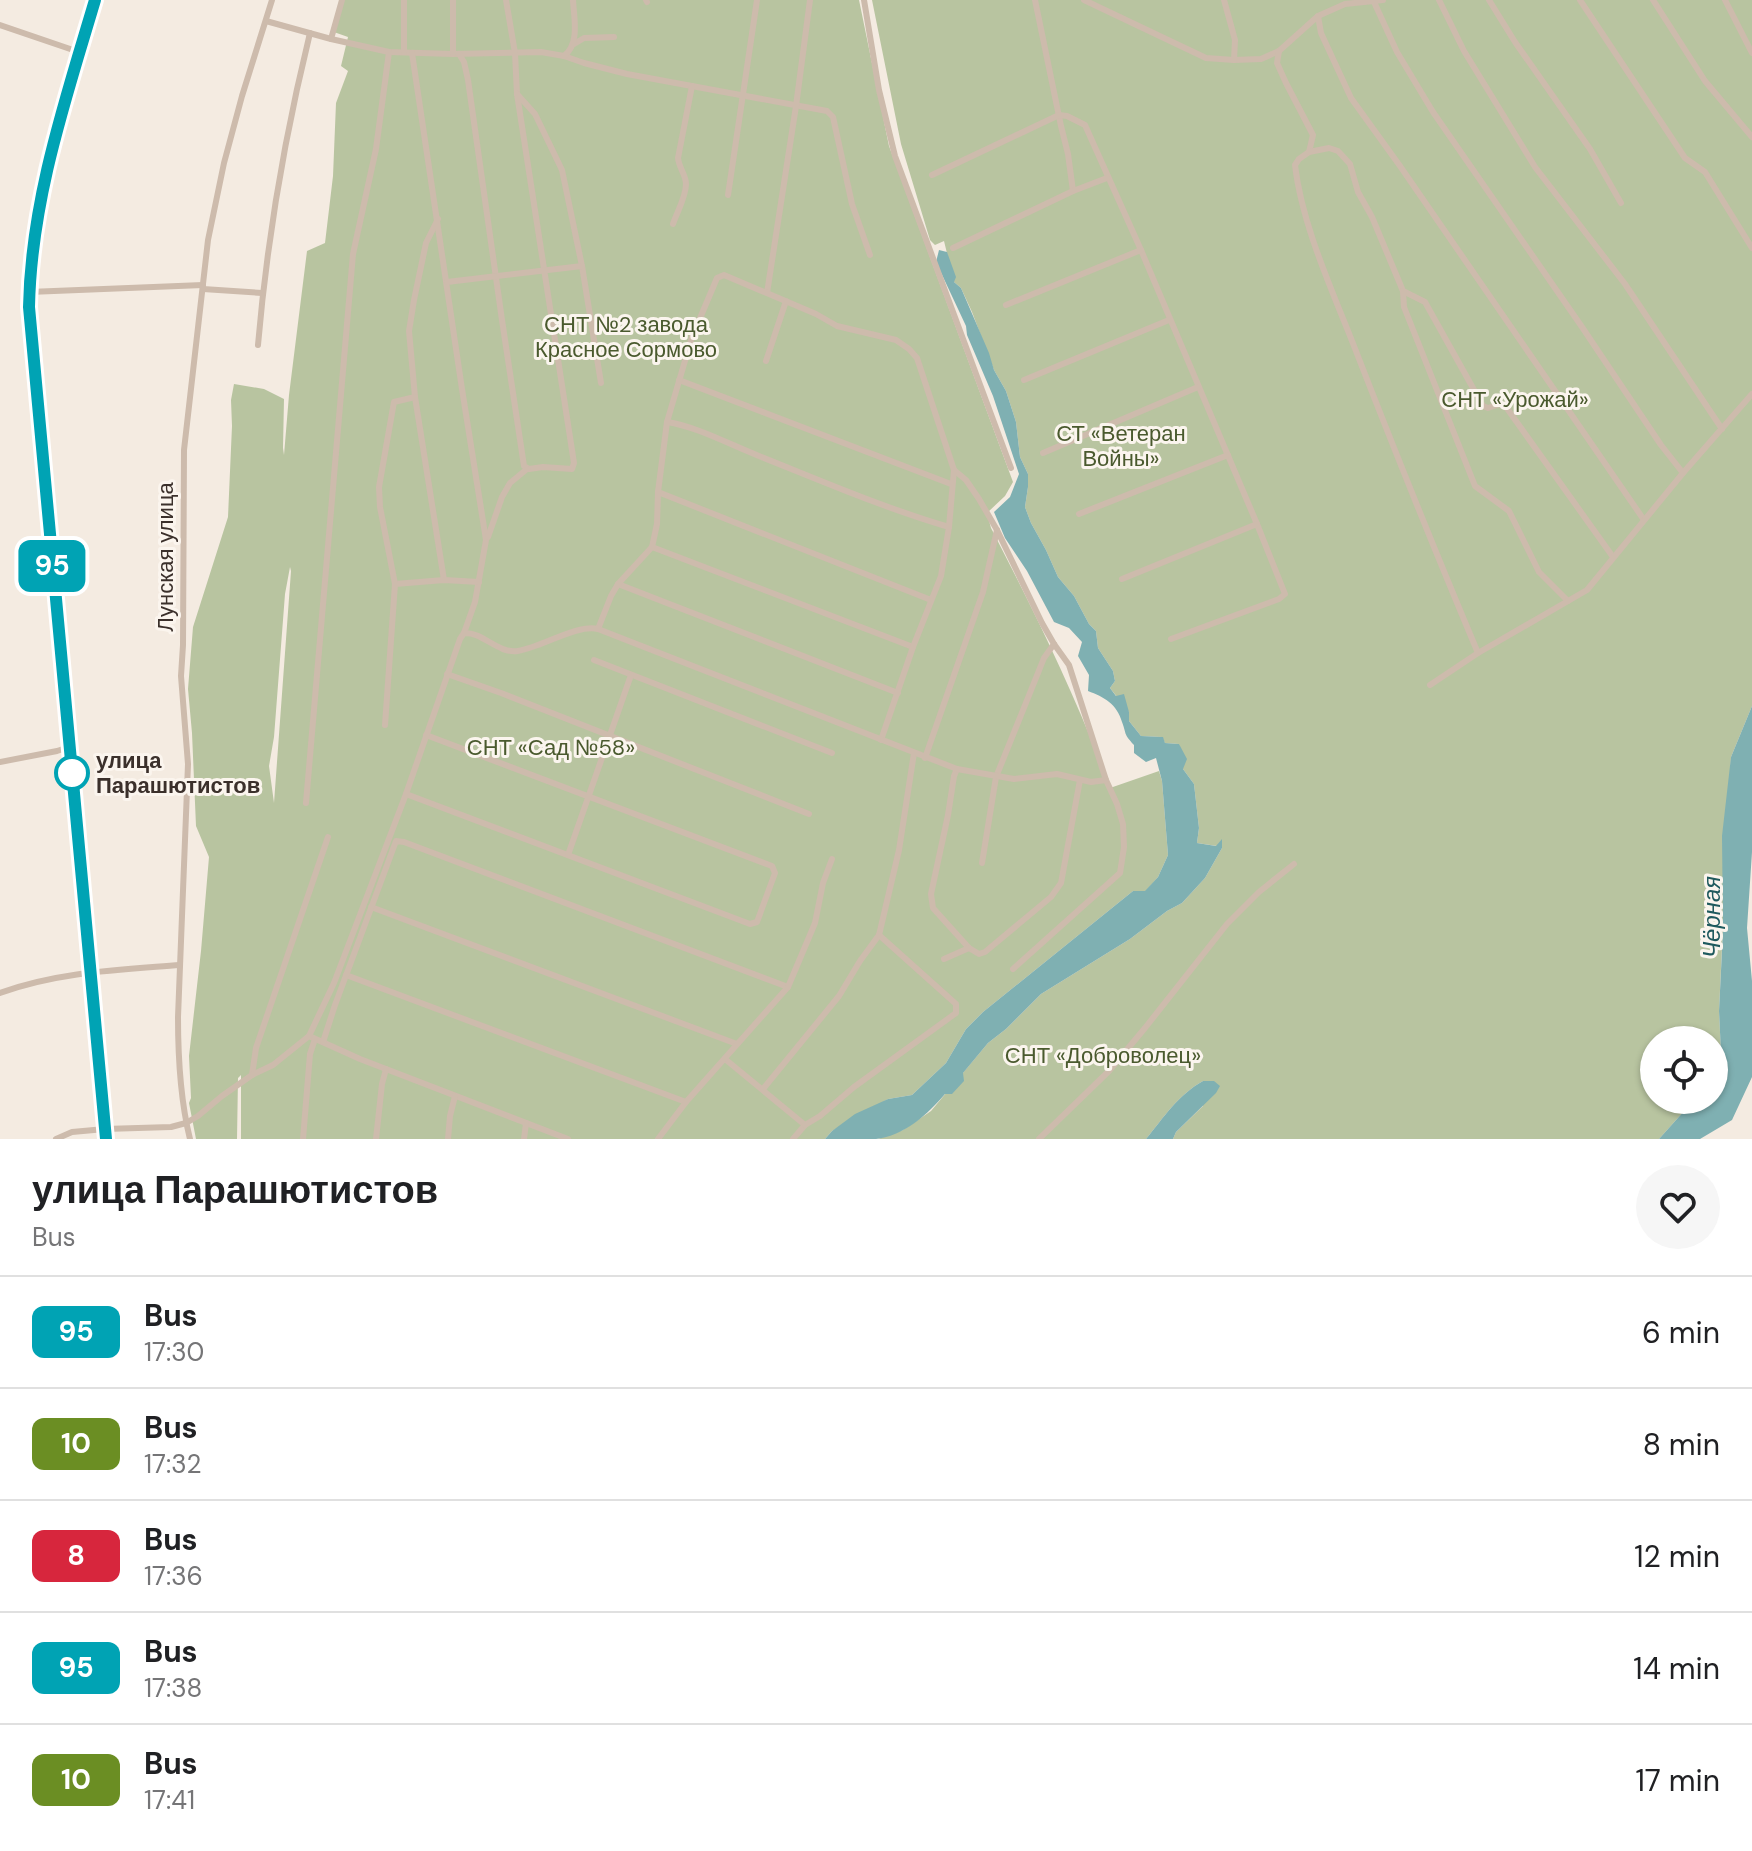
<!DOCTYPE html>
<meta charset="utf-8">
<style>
body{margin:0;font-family:"DM Sans",sans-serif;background:#f6f6f6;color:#202124;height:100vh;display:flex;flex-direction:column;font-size:30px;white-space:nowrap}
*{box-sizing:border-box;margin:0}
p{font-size:26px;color:#757577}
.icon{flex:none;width:44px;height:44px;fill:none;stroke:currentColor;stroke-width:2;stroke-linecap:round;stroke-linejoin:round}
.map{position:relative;height:1139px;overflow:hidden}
.details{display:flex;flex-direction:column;background:#fff;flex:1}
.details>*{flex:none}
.badge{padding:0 16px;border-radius:12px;font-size:28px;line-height:52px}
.controls{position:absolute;left:1640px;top:1026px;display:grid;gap:16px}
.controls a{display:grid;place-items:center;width:88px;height:88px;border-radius:50%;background:#fff;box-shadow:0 2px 6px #0004;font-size:40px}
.map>.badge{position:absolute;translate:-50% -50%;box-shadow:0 0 0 4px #fff}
.round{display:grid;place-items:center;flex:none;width:84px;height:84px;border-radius:42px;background:#f6f6f6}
.summary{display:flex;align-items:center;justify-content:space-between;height:136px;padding:0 32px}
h1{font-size:38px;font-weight:600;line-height:60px}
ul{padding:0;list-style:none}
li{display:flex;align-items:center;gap:24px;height:112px;padding:0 32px;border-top:2px solid #e0e0e0}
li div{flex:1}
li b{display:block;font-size:30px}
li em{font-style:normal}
li .badge{min-width:88px;font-weight:700;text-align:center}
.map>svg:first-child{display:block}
.green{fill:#b8c4a0;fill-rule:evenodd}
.water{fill:#7fb0b2}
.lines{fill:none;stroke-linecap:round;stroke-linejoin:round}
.street{stroke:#cdbbac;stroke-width:6}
.primary{stroke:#7d675c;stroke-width:10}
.line-casing{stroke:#fff;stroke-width:18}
.line{stroke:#00a3b4;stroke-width:12}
.stop-dot{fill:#fff;stroke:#00a3b4;stroke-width:4}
.labels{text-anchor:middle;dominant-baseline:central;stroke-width:6;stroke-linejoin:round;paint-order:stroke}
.park-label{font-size:22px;fill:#4a5a2e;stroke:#fbf5ee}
.street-label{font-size:22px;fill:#3b302b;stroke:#fbf5ee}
.stop-label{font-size:22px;font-weight:bold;fill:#3b302b;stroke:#fbf5ee;text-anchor:start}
.water-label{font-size:24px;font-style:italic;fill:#1f5a5e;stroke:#fbf5ee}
</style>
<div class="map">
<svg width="1752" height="1139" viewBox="0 0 1752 1139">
<rect width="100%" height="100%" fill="#f4ebe1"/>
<!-- green -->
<g class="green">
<path d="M341 0H859L889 146 1013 482 1005 496 987 513 991 528C1035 613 1077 698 1110 788L1159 771 1162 781 1168 855 1158 877 1145 892 1133 891 983 1012 966 1029 946 1063 912 1095 888 1099 832 1131 825 1139H241V1075L238 1078 237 1139H196L189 1103 191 1098 189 1056 201 951 209 857 196 826 192 733 188 689 193 627 228 517 232 426 231 400 234 384 264 389 284 399 283 448 284 455 289 395 307 251 325 243 333 176 336 103 348 71 341 66 348 37 331 31ZM290 567 291 571 274 803 269 766 274 737 285 594Z"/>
<path d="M872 0H1752V706L1731 757 1719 1011 1721 1053 1714 1080V1040H1654V1100H1694L1659 1139H1173L1176 1132 1203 1106V1081C1178 1095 1164 1117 1146 1139H878L903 1130 931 1111 988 1043 1006 1029 1041 994 1130 939 1167 911 1182 903 1205 878 1222 848V840L1217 846 1197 843 1199 828 1194 784 1183 769 1179 744 1165 743 1162 737 1141 736 1129 721V712L1110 688 1115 681 1113 671 1098 648 1096 631 1089 624 1074 596 1058 577 1046 550 1031 523 1025 507 1028 487V474L1020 457 1016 422 1006 391 994 370 972 312 961 288 954 282 944 241 935 245 930 240 901 144Z"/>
</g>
<!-- water -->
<g class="water">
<path d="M939 250 947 252 956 277 954 282 961 288 989 353 994 370 1006 391 1016 422 1020 457 1028 474V487L1025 507 1031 523 1046 550 1058 577 1074 596 1089 624 1096 631 1098 648 1113 671 1115 681 1110 688 1116 696 1124 694 1129 712V721L1141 736 1163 737 1165 743 1179 744 1187 759 1183 769 1194 784 1199 828 1197 843 1216 846 1222 839V848L1205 878 1182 903 1167 911 1130 939 1041 994 1006 1029 988 1043 963 1073 964 1081 952 1094H945C928 1114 904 1136 876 1139 860 1139 842 1139 825 1139L832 1131 855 1114 888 1099 912 1095 946 1063 966 1029 983 1012 1133 891H1145L1158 877 1168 855 1162 781 1156 758 1146 762 1134 753V745C1123 733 1127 735 1122 722 1117 704 1104 697 1088 691L1089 675 1078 656 1082 642 1069 628 1054 622 1027 571 1005 538 994 512 1010 497 1019 474 993 396 967 335 966 326 936 262Z"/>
<path d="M1752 706V852L1747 928 1752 981V1077L1732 1120 1700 1139H1659L1694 1100H1714V1080L1721 1053 1719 1011 1723 930 1722 836 1731 757Z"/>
<path d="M1203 1081H1214L1220 1086 1216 1093 1176 1132 1173 1139H1146C1164 1117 1178 1095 1203 1081Z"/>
</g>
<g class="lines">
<!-- street -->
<g class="street">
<path d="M646 0 647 2"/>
<path d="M864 0 879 90 895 156 1011 468"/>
<path d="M1035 0 1061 126 1068 154 1073 191"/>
<path d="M1084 0 1206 58 1234 60 1261 59 1279 51 1318 16 1345 4 1383 0"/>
<path d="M1224 0 1235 40 1234 60"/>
<path d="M1439 0 1464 51 1535 167 1625 284 1722 429"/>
<path d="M1489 0 1515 42 1590 149 1621 203"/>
<path d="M1580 0 1685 158 1705 172 1752 248"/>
<path d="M1653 0 1705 81 1752 137"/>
<path d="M1725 0 1752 53"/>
<path d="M1374 2 1397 52 1433 112 1582 327 1661 445 1683 473"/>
<path d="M1318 16 1321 33 1351 98 1400 166 1644 520"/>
<path d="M266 21 331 39 389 52 453 54 541 52 564 56 584 63 627 74 827 111 833 117 852 204 870 255"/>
<path d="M0 25 79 52"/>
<path d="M331 39 342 0"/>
<path d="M574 44 584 38 614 37"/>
<path d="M1279 51 1277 63 1286 83 1313 135 1309 152 1299 159 1295 165C1302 225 1332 290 1354 346 1394 449 1435 551 1478 653"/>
<path d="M404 52V0"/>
<path d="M412 53 462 389 486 540 475 602 464 633"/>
<path d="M453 54V0"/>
<path d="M459 54 464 62 468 80 502 320 524 466 529 469 543 467 572 469 574 463 517 94 515 53 506 0"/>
<path d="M564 56C580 44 574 18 573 0"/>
<path d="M517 94 535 114 562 170 582 266 601 383"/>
<path d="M1309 152 1329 148 1338 151 1350 164 1358 192 1372 217 1403 291 1425 302 1483 406 1488 408 1500 404 1506 407 1613 557"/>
<path d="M932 175 1059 115 1067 116 1085 125 1141 250 1257 524 1285 594 1279 599 1171 639"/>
<path d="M728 195 757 0"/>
<path d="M438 219 426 243 414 300 409 331 415 397 444 580"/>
<path d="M673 224C677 212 686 197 686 184 686 175 679 168 678 158L692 86"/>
<path d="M953 248 1073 191 1107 178"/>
<path d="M447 282 582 266"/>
<path d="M203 289 262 293"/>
<path d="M1403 291 1404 307 1475 486 1509 511 1539 572 1568 601"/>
<path d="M29 292 203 285"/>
<path d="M767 293 796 106 810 0"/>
<path d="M1006 305 1141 250"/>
<path d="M258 345C267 240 285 135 310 33"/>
<path d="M766 361 786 301"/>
<path d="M679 380 951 484"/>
<path d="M1024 380 1169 320"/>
<path d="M667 422C695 426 731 445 759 456 822 481 884 508 949 527"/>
<path d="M1043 453 1198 387"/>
<path d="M954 470 966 480 979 499 997 530 1042 623 1054 644 1069 665 1106 780 1117 804 1123 824 1124 847 1120 873 1013 969"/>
<path d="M658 492 931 600"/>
<path d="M1079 514 1228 455"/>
<path d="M488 537 502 497 510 483 527 469"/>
<path d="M652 547 913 647"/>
<path d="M1122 579 1257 524"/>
<path d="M395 584 444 580 479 582"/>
<path d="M618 584 898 693"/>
<path d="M598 629 611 596 618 584 652 547 657 524 658 492 667 422 692 337 717 278 724 275 816 314 837 326 896 340 909 349 917 358 954 470 949 527 941 576 913 647 881 740"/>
<path d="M594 660 832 753"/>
<path d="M447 674 501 693 809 814"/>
<path d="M1430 685 1478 653 1587 590 1683 473 1752 394"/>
<path d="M385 725 395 584 380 507 379 487 394 402 415 397"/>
<path d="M925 758 983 592 997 530"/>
<path d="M0 762 57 751 69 747"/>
<path d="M957 769 954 776 948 815 931 894 933 908 969 948 979 954 985 952 1051 897 1061 883 1080 780"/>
<path d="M406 794 750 924 757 922 775 873 772 866 426 735"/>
<path d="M306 803 353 254 376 149 389 52"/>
<path d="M568 855 631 675"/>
<path d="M982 863 996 777 1044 658 1054 644"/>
<path d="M371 907 737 1044"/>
<path d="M944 959 969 948"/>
<path d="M346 975 686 1102"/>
<path d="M0 993C58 972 118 970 180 965"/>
<path d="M309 1036 360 1059 568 1139"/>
<path d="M323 1042 335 1005 396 841 404 842 788 987"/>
<path d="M725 1059 805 1125 793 1139"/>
<path d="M252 1075 256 1048 328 837"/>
<path d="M763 1089 839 996 860 961 879 935 899 850 914 753"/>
<path d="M805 1125 820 1116 854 1087 956 1013V1004L879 935"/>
<path d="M56 1139 72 1132 105 1129 171 1127 186 1123 198 1116 222 1096 252 1075 273 1065 309 1036 334 983 406 794 460 639 464 633C483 632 498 654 518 651 542 647 577 624 598 629L957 769 1014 779 1057 774 1091 782 1106 780"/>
<path d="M190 1139C180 1099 178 1058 178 1017L188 764 181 676 183 645 184 450 208 240 224 163 242 96 272 0"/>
<path d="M303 1139 310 1054 315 1039"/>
<path d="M376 1139 382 1084 386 1069"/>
<path d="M448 1139 450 1116 455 1096"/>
<path d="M524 1139 526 1123"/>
<path d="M658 1139 686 1102 788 987 815 923 823 883 832 859"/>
<path d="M1039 1139 1109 1071 1145 1028 1227 924 1259 892 1294 864"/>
</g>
<!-- primary -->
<path class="primary" d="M95 0C81 47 64 94 52 142 39 196 30 252 29 307L106 1139"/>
</g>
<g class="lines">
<!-- line casing -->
<g class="line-casing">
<path id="line" d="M95 0C65 101 31 201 29 307L106 1139"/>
</g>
<!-- line -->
<use href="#line" class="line"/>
</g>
<!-- markers -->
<circle class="stop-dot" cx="72" cy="773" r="16"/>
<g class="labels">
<!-- park labels -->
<g class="park-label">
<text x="626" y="324">СНТ №2 завода<tspan x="626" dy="25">Красное Сормово</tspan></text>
<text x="1515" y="399">СНТ «Урожай»</text>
<text x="1121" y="433">СТ «Ветеран<tspan x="1121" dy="25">Войны»</tspan></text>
<text x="551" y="747">СНТ «Сад №58»</text>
<text x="1103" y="1055">СНТ «Доброволец»</text>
</g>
<!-- street labels -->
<g class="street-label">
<text transform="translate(165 557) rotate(-90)">Лунская улица</text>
</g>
<!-- stop labels -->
<g class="stop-label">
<text x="96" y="760">улица<tspan x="96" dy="25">Парашютистов</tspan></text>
</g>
<!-- water labels -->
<g class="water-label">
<text transform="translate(1711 917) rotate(-90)">Чёрная</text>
</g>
</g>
</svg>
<div class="controls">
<a><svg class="icon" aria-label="locate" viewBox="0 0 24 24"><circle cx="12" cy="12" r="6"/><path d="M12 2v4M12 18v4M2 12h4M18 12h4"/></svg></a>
</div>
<b class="badge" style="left:52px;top:566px;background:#00a3b4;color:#fff">95</b>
</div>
<section class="details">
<div class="summary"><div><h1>улица Парашютистов</h1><p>Bus</p></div><a class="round"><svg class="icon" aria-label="heart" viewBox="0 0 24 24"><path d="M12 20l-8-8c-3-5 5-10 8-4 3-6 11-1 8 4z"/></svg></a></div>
<ul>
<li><span class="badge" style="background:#00a3b4;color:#fff">95</span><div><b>Bus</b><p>17:30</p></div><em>6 min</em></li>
<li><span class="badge" style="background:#6b8e23;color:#fff">10</span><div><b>Bus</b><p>17:32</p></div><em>8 min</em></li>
<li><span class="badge" style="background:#d7263d;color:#fff">8</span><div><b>Bus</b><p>17:36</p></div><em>12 min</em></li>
<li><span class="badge" style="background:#00a3b4;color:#fff">95</span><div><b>Bus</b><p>17:38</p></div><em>14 min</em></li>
<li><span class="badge" style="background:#6b8e23;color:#fff">10</span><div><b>Bus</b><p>17:41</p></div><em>17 min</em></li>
</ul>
</section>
